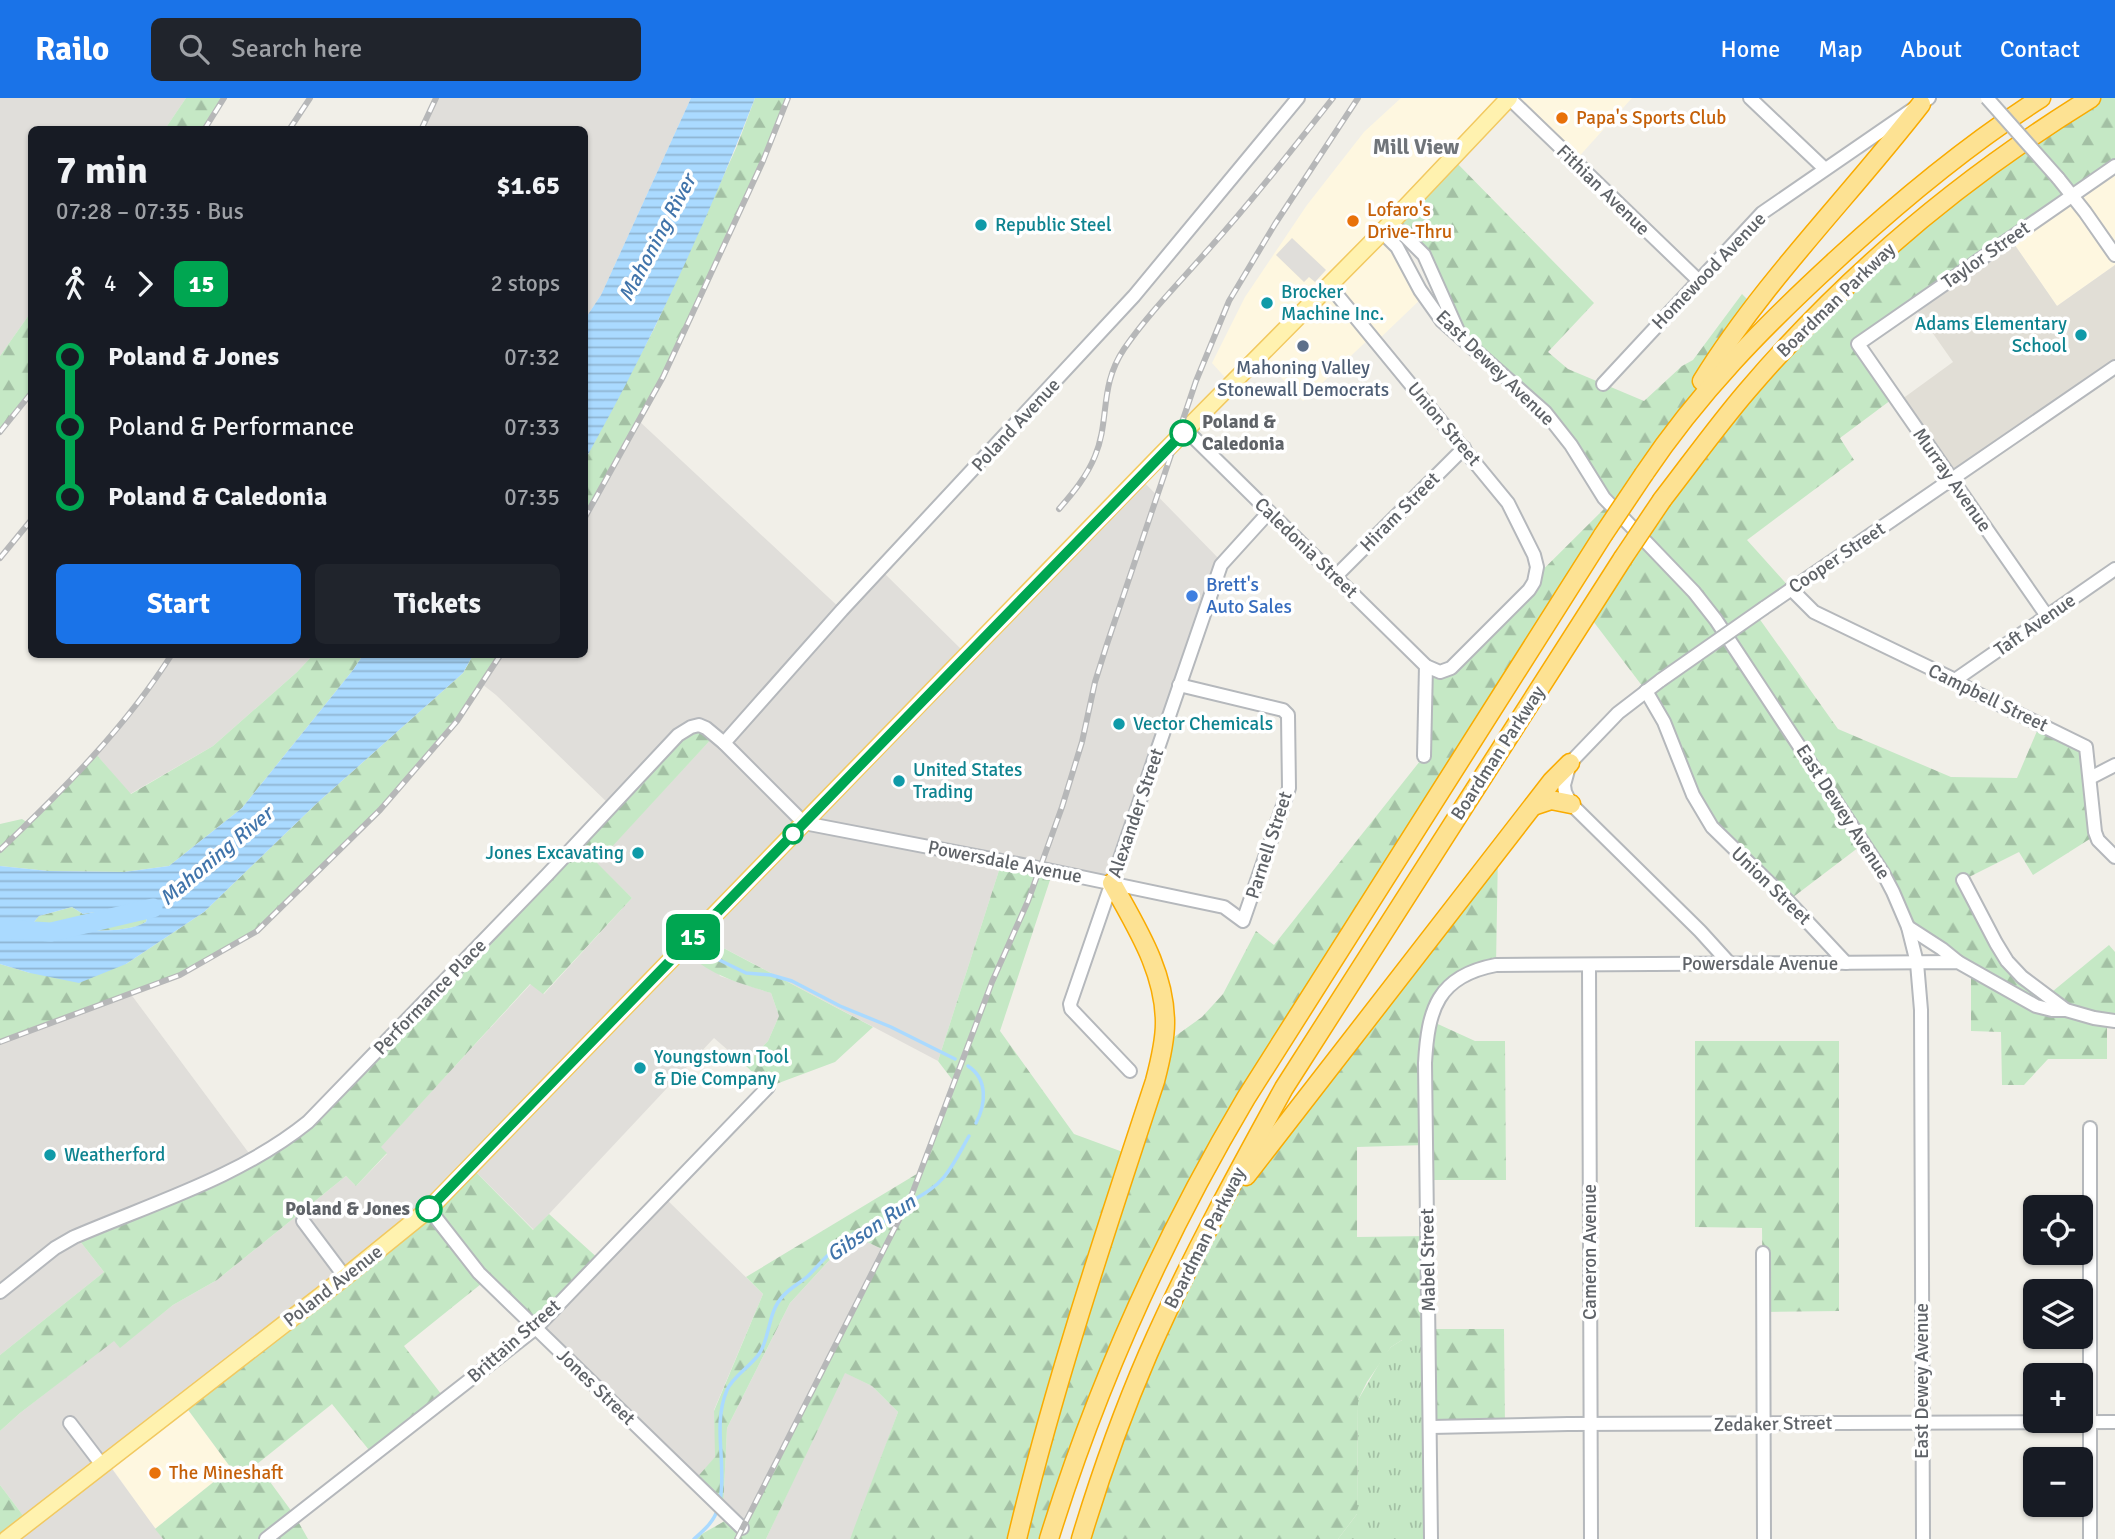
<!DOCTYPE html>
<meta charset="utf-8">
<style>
body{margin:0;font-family:Signika,sans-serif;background:#20242c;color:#f1f3f6;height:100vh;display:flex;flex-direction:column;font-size:26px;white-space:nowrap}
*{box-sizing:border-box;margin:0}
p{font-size:23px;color:#9ea1a6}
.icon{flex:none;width:38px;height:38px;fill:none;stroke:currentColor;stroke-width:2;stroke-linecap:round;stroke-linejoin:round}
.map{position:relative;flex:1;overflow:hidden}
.side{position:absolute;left:28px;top:28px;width:560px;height:532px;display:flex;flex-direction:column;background:#171b24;border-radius:10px;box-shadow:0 2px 5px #0004}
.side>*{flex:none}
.badge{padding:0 14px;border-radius:10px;font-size:24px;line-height:46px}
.fabs{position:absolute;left:2023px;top:1097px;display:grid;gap:14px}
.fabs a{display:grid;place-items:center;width:70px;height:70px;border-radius:10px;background:#171b24;box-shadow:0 2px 5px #0004;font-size:35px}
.map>.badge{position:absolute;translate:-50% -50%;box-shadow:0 0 0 4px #fff}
.legs{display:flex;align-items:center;gap:10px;height:77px;padding:0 28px;font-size:23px}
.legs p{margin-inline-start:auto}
.head{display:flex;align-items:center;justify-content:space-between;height:119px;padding:0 28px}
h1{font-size:38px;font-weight:700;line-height:52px}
.action{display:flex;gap:14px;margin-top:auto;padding:14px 28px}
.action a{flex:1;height:80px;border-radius:10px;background:#1a73e8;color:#fff;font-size:28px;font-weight:700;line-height:80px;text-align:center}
.action a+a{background:#20242c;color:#f1f3f6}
ul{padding:0 28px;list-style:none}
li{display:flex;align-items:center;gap:24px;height:70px;font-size:26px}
li i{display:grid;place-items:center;width:10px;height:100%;margin:0 9px;background:currentColor}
li i::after{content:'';width:18px;height:18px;margin:-9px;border:5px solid;border-radius:50%;background:#171b24}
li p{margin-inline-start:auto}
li:first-child i{background:linear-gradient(#0000 50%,currentColor 0)}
li:last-child i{background:linear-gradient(currentColor 50%,#0000 0)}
header{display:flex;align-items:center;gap:42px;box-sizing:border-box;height:98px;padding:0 35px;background:#1a73e8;color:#fff}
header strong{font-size:33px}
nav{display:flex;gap:38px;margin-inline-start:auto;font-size:24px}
.search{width:490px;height:63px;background:#20242c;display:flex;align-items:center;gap:18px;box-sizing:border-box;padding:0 24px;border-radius:10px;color:#9ea1a6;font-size:26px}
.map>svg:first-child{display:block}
.commercial{fill:#fef7e0}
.industrial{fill:#e0deda}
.education{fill:#e1ded6}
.grass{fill:url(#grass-tufts)}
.forest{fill:url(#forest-firs)}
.water{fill:url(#water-rules);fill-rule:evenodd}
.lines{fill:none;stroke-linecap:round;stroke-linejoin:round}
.stream{stroke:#aadaff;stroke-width:3.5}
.river{stroke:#aadaff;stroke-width:19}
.minor-casing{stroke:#b5b8bc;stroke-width:16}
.major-casing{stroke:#f2c960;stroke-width:19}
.highway-casing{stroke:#f9ab00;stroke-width:21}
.minor{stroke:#fff;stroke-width:12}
.major{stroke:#fff2af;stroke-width:16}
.highway{stroke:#fde293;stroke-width:18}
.rail-casing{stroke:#b6b7b8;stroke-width:6}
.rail{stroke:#fff;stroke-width:3.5;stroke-dasharray:10;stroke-linecap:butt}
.minor-bridge-casing{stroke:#b5b8bc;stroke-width:16;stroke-linecap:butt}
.highway-bridge-casing{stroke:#f9ab00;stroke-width:21;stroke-linecap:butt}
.minor-bridge{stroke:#fff;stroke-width:12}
.highway-bridge{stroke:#fde293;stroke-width:18}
.line-1-casing{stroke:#fff;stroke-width:16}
.line-1{stroke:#00a651;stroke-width:10}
.food-dot{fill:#e8710a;stroke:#fff;stroke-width:2.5}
.culture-dot{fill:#0f9aa8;stroke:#fff;stroke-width:2.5}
.service-dot{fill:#5c6f8a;stroke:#fff;stroke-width:2.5}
.stop-1-dot{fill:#fff;stroke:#00a651;stroke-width:3.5}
.shop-dot{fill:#3f7fe0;stroke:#fff;stroke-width:2.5}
.labels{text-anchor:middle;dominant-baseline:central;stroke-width:7;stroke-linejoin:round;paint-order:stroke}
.food-label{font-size:19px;fill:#c56008;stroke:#fff;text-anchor:start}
.street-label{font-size:19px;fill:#5f6368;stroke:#fff}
.culture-label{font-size:19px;fill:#0d838f;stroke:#fff;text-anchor:start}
.service-label{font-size:19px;fill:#4e5e75;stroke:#fff}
.stop-label{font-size:19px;font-weight:bold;fill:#5f6368;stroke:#fff;text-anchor:start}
.shop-label{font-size:19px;fill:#366cbe;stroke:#fff;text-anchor:start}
.neighbourhood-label{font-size:21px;font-weight:bold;fill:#70757a;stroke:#fff}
.water-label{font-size:21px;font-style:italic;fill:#4174aa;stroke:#fff}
</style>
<header>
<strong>Railo</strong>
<div class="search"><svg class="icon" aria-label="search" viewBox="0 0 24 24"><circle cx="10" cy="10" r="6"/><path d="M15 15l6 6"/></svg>Search here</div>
<nav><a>Home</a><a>Map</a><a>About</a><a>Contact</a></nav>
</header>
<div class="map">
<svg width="2115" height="1441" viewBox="0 0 2115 1441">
<defs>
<pattern id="grass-tufts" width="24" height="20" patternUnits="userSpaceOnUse" patternTransform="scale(1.75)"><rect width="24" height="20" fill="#c5e8c5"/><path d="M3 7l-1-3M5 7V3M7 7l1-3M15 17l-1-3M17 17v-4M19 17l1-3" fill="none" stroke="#a3c0a4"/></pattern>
<pattern id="forest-firs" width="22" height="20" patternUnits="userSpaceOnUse" patternTransform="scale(1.75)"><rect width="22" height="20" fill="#c5e8c5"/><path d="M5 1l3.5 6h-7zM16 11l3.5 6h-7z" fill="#a3c0a4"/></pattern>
<pattern id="water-rules" width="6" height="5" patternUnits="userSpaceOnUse" patternTransform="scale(1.75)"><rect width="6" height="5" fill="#aadaff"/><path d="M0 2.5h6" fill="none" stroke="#8eb4d2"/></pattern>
</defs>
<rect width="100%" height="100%" fill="#f1efe8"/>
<!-- commercial -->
<g class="commercial">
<path d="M1401 0H1632L1574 64 1509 1 1383 133 1424 198 1376 244 1371 239 1303 303 1260 257 1231 286 1212 265 1245 199 1307 107 1364 34Z"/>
<path d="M2115 68V167L2057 208 2010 140Z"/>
<path d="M183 1305 231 1370 155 1431 107 1363Z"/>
</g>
<!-- industrial -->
<g class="industrial">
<path d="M0 0H186L165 31 32 32 31 214 0 258Z"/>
<path d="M436 0H691L601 197 585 221 584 32H421Z"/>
<path d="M1292 140 1326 172 1315 184 1309 179 1304 184 1276 157Z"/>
<path d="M639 323 842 512 881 472 967 557 1139 379 1223 465 1112 785 1002 763 938 963 697 836 720 878 771 895 779 918 768 943 745 967 714 940 534 1132 471 1069 107 1364 163 1441H7L28 1424 0 1387V1333L20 1315 114 1242 120 1249 173 1207 217 1182 346 1078 356 1088 387 1056 380 1049 531 886 544 896 632 800 596 765 714 638 611 708 496 597 482 586 501 557 584 556 585 421Z"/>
<path d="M172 557H313L297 574 213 648 130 696 95 655 122 625Z"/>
<path d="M130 895 254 1062 76 1138 104 1174 0 1257V944Z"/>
<path d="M663 1098 763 1196 714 1312 716 1359 693 1384 536 1230Z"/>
<path d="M863 1142 884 1152 743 1431 723 1413 727 1330 790 1205 837 1154Z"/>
<path d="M844 1274 872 1288 898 1314 857 1425 850 1441H766Z"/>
</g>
<!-- education -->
<path class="education" d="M2010 140 2057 208 2115 167V269L1952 381 1898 304 1953 264 1913 207Z"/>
<!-- grass -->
<path class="grass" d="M1402 1242H1430L1431 1441H1338L1357 1416 1358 1302 1383 1259 1391 1249Z"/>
<!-- forest -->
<g class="forest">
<path d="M186 0H224L204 31H165Z"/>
<path d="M755 0H788L763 63 663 279 585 421V362L655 229 737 48Z"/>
<path d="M2091 0H2115V68L1858 246 1895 299 1840 340 1854 362 1747 442 1791 491 1756 516 1838 631 1951 679 2017 680 2040 626 2079 645 2096 737 2033 777 2019 754 1963 782 1996 845 2047 898 2109 847 2115 854V923L2107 922V961H2048L2024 987H2002L2001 934 1971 933V872L1908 829 1863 746 1788 803 1722 741 1646 593 1587 515 1662 402 1854 182Z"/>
<path d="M1452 60 1594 205 1548 254 1568 271 1644 303 1682 268 1693 262 1742 196 1755 209 1714 265 1193 1093 1049 1441H850L898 1314 872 1288 845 1275 766 1441H693L730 1420 744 1431 884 1152 863 1142 837 1154 790 1205 727 1330 723 1413 693 1384 715 1359 714 1313 763 1196 746 1179 920 1074 954 984 938 963 1002 763 1053 773 1000 933 1074 1036 1131 1057 1163 947 1202 919 1223 896 1256 833 1274 847 1424 658 1426 568 1440 574 1609 406 1571 347 1461 240 1435 181 1391 124Z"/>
<path d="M31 214V294L0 334V258Z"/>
<path d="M313 557H363L353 572 242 710 169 768 124 774 48 773 0 768V726L22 721 28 725 66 688 95 655 131 696 213 648 297 574Z"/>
<path d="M473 557H501L457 623 380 712 257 833 180 877 0 944V866L30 875 126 866 204 814 316 706 463 575Z"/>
<path d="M691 629 715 637 597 765 632 800 543 896 530 886 381 1049 387 1055 356 1088 346 1078 217 1182 173 1207 120 1250 114 1243 20 1315 0 1333V1257L104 1174 76 1138 204 1085 292 1036Z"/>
<path d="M1498 753 1496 867 1460 880 1429 922 1475 943H1505L1506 1082H1427L1426 1047 1357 1049V1139L1428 1138 1430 1231H1504L1505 1328 1431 1329 1429 1242H1402L1391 1249 1367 1284 1358 1302 1357 1416 1338 1441H1081L1147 1257 1247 1076Z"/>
<path d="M72 809 83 816 95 814 137 815 143 816 147 820 146 824C123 838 66 831 38 830L35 828 34 824 39 818Z"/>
<path d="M697 836 873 929 835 964 768 989 745 967 768 943 779 918 771 895C736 884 709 877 682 851Z"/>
<path d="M1695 943H1839V1213L1763 1214 1762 1130 1695 1129Z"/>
<path d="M470 1068 533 1132 549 1116 601 1163 536 1230 486 1182 404 1248 445 1301 373 1357 332 1306 257 1366 295 1418 308 1441H163L155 1431 231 1370 183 1305Z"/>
<path d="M0 1387 28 1424 0 1441Z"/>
</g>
<!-- water -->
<g class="water">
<path d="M691 0H755C707 124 650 246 585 362V221L601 197Z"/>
<path d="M363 557H473L463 575 316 706 204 814 126 866 79 885 30 875 0 866V768L48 773 124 774 169 768 242 710 353 572ZM72 809 83 816 95 814 137 815 143 816 147 820 146 824C122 838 67 831 39 830L35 828 34 824 39 818Z"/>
</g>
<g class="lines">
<!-- stream -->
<g class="stream">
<path d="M703 854 746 875 771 877 792 883 840 908 891 929 955 961"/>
<path d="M968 968C988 981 986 1006 976 1025"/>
<path d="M720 1403C727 1366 712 1327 727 1292 733 1278 750 1269 759 1256 771 1238 767 1215 783 1198 790 1190 800 1185 808 1178 823 1163 836 1146 855 1135 863 1131 872 1131 880 1127 885 1124 887 1120 892 1116 908 1103 930 1096 944 1079 954 1067 961 1052 969 1038"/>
<path d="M694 1441C704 1432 714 1424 718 1410"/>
</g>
<!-- river -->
<path class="river" d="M0 831 51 834 153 810"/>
<!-- minor casing -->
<g class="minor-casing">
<g id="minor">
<path d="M1509 0 1698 182"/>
<path d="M1750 0 1825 71"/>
<path d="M2058 80 2085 114 2115 157"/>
<path d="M1391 124 1424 157 1458 233"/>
<path d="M1382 134 1397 149 1420 192 1442 223 1545 314 1571 347 1604 400 1694 494 1716 522 1883 775 1893 794 1908 829 1917 865 1921 912 1923 1441"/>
<path d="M1603 286 1762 115 1929 0"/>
<path d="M1186 332 1426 568 1440 574 1451 570 1529 492 1534 484 1537 469 1534 457 1508 405 1329 187"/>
<path d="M1336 478 1464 350"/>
<path d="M1791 491 1814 514 1955 582 1972 593 2086 649 2095 734 2098 742 2115 759"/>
<path d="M1764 510 2115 269"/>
<path d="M2047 518 1858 246 2115 68"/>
<path d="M1661 582 1618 615 1570 665 1564 687 1565 694 1571 706 1700 833 1730 866"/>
<path d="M1955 582 2115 471"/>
<path d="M1646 593 1664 624 1693 697 1712 729 1788 803 1846 865"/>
<path d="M724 645 842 512 1134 198 1298 0"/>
<path d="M1424 658 1426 568"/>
<path d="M2090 680 2115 667"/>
<path d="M1963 782 1996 845 2007 863 2022 879 2066 912 2094 920 2115 923"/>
<path d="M1908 829 1942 851 1958 864"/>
<path d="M1589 867 1591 1441"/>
<path d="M1130 973 1071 911 1070 906 1221 467 1269 414"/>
<path d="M429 1111 479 1175 742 1430"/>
<path d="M303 1123 345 1179"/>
<path d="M1763 1155 1764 1441"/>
<path d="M0 1194 55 1150 74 1139C153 1105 240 1079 308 1024L547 777 678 637 691 629 699 627 706 630 724 645 804 725 1038 770 1224 809 1243 823 1289 690 1288 617 1283 612 1179 587"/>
<path d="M70 1325 102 1367"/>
<path d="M1431 1329 1568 1326 2115 1324"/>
<path d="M266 1441 536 1230 768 989"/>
<path d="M1431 1441 1425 965C1428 912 1437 878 1496 867L1958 864 2036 908 2052 912H2066"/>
<path d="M2090 1441V1030"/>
</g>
</g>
<!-- major casing -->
<g class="major-casing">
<path id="major" d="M7 1441 345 1179 429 1111 1162 356 1382 134 1509 0"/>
</g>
<!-- highway casing -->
<g class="highway-casing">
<g id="highway">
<path d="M1702 283C1764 183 1849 99 1921 6"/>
<path d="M1644 376C1699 294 1763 229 1836 162 1900 103 1967 47 2041 0"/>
<path d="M1662 402C1690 366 1717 328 1747 293 1845 178 1963 79 2091 0"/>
<path d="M1533 708 1551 702 1571 706"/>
<path d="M1246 1078 1552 683 1570 665"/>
<path d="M1017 1441C1054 1286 1105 1135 1155 983 1160 964 1165 944 1165 925 1165 873 1136 829 1112 785"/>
<path d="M1049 1441C1097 1286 1163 1140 1246 1000L1603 437"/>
<path d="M1081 1441C1100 1378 1122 1316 1148 1256 1188 1165 1236 1077 1284 990L1623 460"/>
</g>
</g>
<!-- minor -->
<use href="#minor" class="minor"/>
<!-- major -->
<use href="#major" class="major"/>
<!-- highway -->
<use href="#highway" class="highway"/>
<!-- rail casing -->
<g class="rail-casing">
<g id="rail">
<path d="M204 32 224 0"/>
<path d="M289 32 310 0"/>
<path d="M421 32 436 0"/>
<path d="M0 334 32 294"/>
<path d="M1059 411C1073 395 1087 378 1095 358 1110 322 1099 288 1124 251 1148 216 1179 185 1207 153 1251 104 1292 52 1333 0"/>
<path d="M584 421 663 279 763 63 788 0"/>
<path d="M0 460 32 421"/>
<path d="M0 752C62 693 125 630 172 556"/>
<path d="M0 944 180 877 257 833 380 712 457 623 501 556"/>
<path d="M737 1441 912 1096 992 884 1028 803 1062 709 1082 644 1095 584 1107 546 1196 283 1229 203 1275 126 1358 0"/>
</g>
</g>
<!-- rail -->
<use href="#rail" class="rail"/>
<!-- minor-bridge casing -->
<g class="minor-bridge-casing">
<g id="minor-bridge">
<path d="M1987 0 2058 80"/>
<path d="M1661 582 1764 510"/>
</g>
</g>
<!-- highway-bridge casing -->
<g class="highway-bridge-casing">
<g id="highway-bridge">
<path d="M1603 437 1644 376"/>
<path d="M1623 460 1662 402"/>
</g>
</g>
<!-- minor-bridge -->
<use href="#minor-bridge" class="minor-bridge"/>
<!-- highway-bridge -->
<use href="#highway-bridge" class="highway-bridge"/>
</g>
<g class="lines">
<!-- line-1 casing -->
<g class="line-1-casing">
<path id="line-1" d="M429 1111 1183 335"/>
</g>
<!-- line-1 -->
<use href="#line-1" class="line-1"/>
</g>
<!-- markers -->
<g class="food-dot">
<circle cx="1562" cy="20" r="7"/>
<circle cx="1353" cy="123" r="7"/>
<circle cx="155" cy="1375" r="7"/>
</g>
<g class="culture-dot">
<circle cx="981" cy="127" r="7"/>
<circle cx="1267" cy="205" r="7"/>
<circle cx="2081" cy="237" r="7"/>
<circle cx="1119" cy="626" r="7"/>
<circle cx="899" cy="683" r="7"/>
<circle cx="638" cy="755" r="7"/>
<circle cx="640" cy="970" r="7"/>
<circle cx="50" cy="1057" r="7"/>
</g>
<circle class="service-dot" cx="1303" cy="248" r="7"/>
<g class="stop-1-dot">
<circle cx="1183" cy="335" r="12"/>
<circle cx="793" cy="736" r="9"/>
<circle cx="429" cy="1111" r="12"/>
</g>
<circle class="shop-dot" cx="1192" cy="498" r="7"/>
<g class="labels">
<!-- food labels -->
<g class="food-label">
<text x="1576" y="20">Papa's Sports Club</text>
<text x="1367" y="112">Lofaro's<tspan x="1367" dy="22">Drive-Thru</tspan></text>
<text x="169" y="1375">The Mineshaft</text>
</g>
<!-- street labels -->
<g class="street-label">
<text transform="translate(1603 92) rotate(44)">Fithian Avenue</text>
<text transform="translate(1986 157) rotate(-35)">Taylor Street</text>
<text transform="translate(1709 173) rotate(-46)">Homewood Avenue</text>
<text transform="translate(1836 202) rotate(-44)">Boardman Parkway</text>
<text transform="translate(1495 270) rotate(44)">East Dewey Avenue</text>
<text transform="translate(1444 326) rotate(50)">Union Street</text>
<text transform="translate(1016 327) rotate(-47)">Poland Avenue</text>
<text transform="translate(1952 382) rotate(55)">Murray Avenue</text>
<text transform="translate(1400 414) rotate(-45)">Hiram Street</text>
<text transform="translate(1306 450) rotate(44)">Caledonia Street</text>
<text transform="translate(1837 460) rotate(-34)">Cooper Street</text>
<text transform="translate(2035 527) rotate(-35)">Taft Avenue</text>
<text transform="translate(1988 600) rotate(26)">Campbell Street</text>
<text transform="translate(1498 655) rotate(-57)">Boardman Parkway</text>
<text transform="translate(1843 714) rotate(57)">East Dewey Avenue</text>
<text transform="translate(1136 715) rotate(-71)">Alexander Street</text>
<text transform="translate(1269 747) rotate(-72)">Parnell Street</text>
<text transform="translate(1005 764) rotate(11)">Powersdale Avenue</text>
<text transform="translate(1771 788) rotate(44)">Union Street</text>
<text x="1760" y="866">Powersdale Avenue</text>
<text transform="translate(430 899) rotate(-46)">Performance Place</text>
<text transform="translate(1205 1140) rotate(-63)">Boardman Parkway</text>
<text transform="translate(1590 1154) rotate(-90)">Cameron Avenue</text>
<text transform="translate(1428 1162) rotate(-91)">Mabel Street</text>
<text transform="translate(333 1188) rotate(-38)">Poland Avenue</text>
<text transform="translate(514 1243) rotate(-41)">Brittain Street</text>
<text transform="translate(1922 1283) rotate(-90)">East Dewey Avenue</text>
<text transform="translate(596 1289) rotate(44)">Jones Street</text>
<text transform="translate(1773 1326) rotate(-1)">Zedaker Street</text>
</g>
<!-- culture labels -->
<g class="culture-label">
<text x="995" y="127">Republic Steel</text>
<text x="1281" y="194">Brocker<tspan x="1281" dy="22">Machine Inc.</tspan></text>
<text x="2067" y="226" text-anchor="end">Adams Elementary<tspan x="2067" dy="22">School</tspan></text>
<text x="1133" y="626">Vector Chemicals</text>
<text x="913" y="672">United States<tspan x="913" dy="22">Trading</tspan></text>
<text x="624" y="755" text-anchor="end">Jones Excavating</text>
<text x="654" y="959">Youngstown Tool<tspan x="654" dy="22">&amp; Die Company</tspan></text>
<text x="64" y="1057">Weatherford</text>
</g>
<!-- service labels -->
<g class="service-label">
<text x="1303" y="270">Mahoning Valley<tspan x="1303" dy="22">Stonewall Democrats</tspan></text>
</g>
<!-- stop labels -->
<g class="stop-label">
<text x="1202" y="324">Poland &amp;<tspan x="1202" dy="22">Caledonia</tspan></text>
<text x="410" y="1111" text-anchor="end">Poland &amp; Jones</text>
</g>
<!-- shop labels -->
<g class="shop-label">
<text x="1206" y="487">Brett's<tspan x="1206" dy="22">Auto Sales</tspan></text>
</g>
<!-- neighbourhood labels -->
<g class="neighbourhood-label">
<text x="1416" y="49">Mill View</text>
</g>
<!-- water labels -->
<g class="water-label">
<text transform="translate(657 140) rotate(-62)">Mahoning River</text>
<text transform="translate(216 758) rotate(-40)">Mahoning River</text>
<text transform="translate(871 1130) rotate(-34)">Gibson Run</text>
</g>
</g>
</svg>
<div class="fabs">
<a><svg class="icon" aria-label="locate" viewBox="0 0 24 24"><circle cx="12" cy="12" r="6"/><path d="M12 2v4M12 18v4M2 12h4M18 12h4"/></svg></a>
<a><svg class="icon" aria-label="layers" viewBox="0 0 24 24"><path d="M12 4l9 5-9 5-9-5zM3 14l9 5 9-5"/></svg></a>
<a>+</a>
<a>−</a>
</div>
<b class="badge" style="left:693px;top:839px;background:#00a651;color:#fff">15</b>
<section class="side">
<div class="head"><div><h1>7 min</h1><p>07:28 – 07:35 · Bus</p></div><b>$1.65</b></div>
<div class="legs"><svg class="icon" aria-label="walk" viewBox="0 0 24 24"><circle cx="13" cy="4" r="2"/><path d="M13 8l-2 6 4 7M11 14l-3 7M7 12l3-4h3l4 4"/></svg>4<svg class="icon" aria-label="forward" viewBox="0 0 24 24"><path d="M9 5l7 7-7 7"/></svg><b class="badge" style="background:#00a651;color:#fff">15</b><p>2 stops</p></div>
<ul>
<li><i style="color:#00a651"></i><b>Poland &amp; Jones</b><p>07:32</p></li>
<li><i style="color:#00a651"></i><span>Poland &amp; Performance</span><p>07:33</p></li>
<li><i style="color:#00a651"></i><b>Poland &amp; Caledonia</b><p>07:35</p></li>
</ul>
<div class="action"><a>Start</a><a>Tickets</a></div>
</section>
</div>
